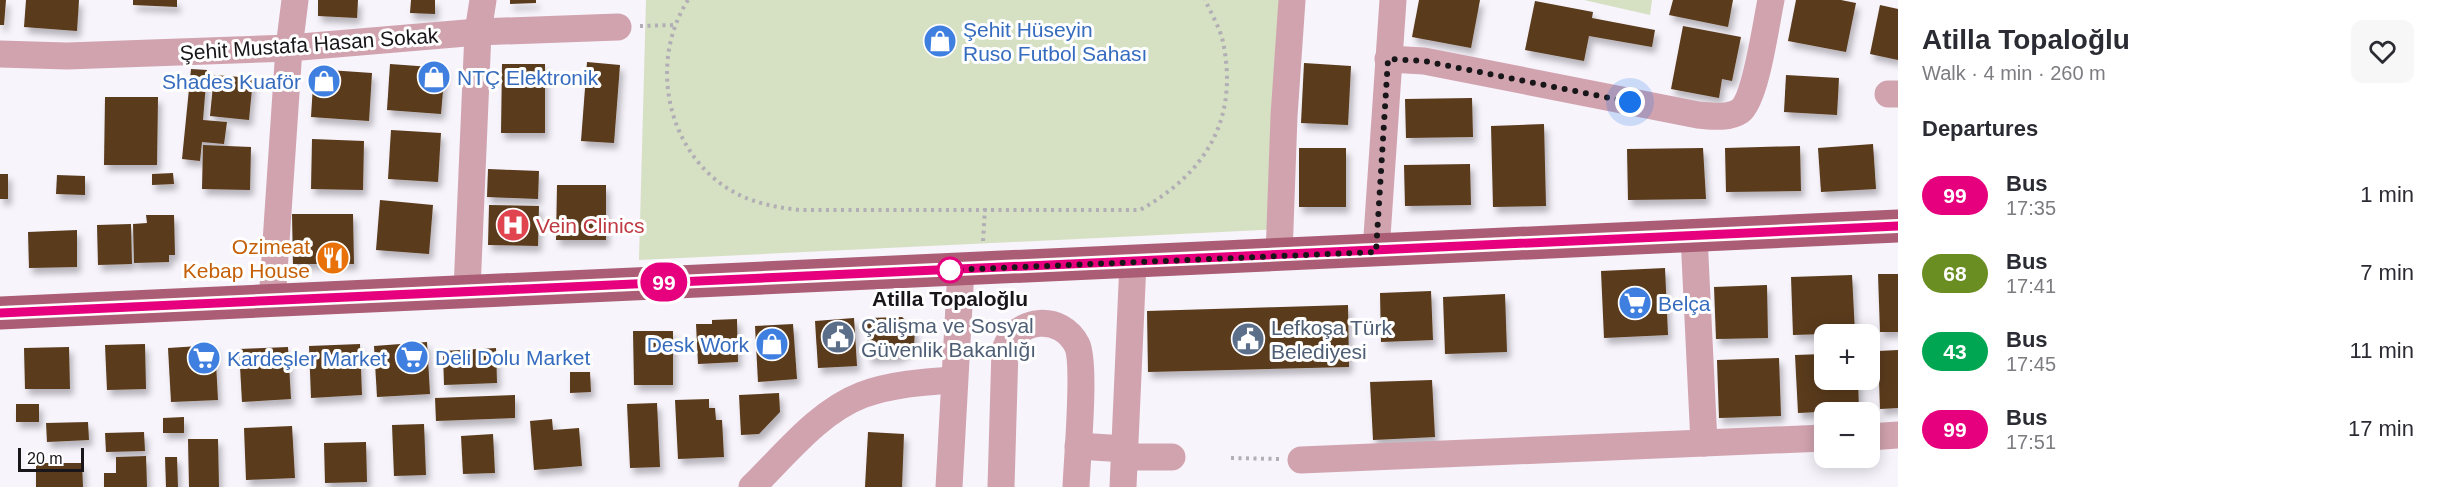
<!DOCTYPE html>
<meta charset="utf-8">
<style>
body{margin:0;font-family:Arial,sans-serif;background:#f7f7f7;color:#2b2b33;height:100vh;display:flex;flex-direction:column;font-size:22px;white-space:nowrap}
*{box-sizing:border-box;margin:0}
p{font-size:20px;color:#7c7c81}
.icon{flex:none;width:33px;height:33px;fill:none;stroke:currentColor;stroke-width:2;stroke-linecap:round;stroke-linejoin:round}
.map{position:relative;flex:1;overflow:hidden}
.sheet{display:flex;flex-direction:column;background:#fff;width:540px}
.sheet>*{flex:none}
.badge{padding:0 12px;border-radius:20px;font-size:21px;line-height:39px}
.fabs{position:absolute;left:1814px;top:324px;display:grid;gap:12px}
.fabs a{display:grid;place-items:center;width:66px;height:66px;border-radius:12px;background:#fff;box-shadow:0 3px 15px #0003;font-size:30px}
.scale{position:absolute;left:18px;bottom:15px;width:66px;box-sizing:border-box;padding-left:6px;border:3px solid #181619;border-top:0;font-size:16px;line-height:21px;white-space:nowrap;color:#181619;-webkit-text-stroke:4px #fff;paint-order:stroke}
.you{position:absolute;width:30px;height:30px;margin:-15px;border:4px solid #fff;border-radius:50%;background:#1a73e8;box-shadow:0 0 0 9px #1a73e833}
.map>.badge{position:absolute;translate:-50% -50%;box-shadow:0 0 0 3px #fff}
h2{padding:0 24px;font-size:22px;line-height:54px}
.round{display:grid;place-items:center;flex:none;width:63px;height:63px;border-radius:12px;background:#f7f7f7}
.summary{display:flex;align-items:center;justify-content:space-between;height:102px;padding:0 24px}
h1{font-size:28px;font-weight:700;line-height:45px}
ul{padding:0;list-style:none}
li{display:flex;align-items:center;gap:18px;height:78px;padding:0 24px}
li div{flex:1}
li b{display:block;font-size:22px}
li em{font-style:normal}
li .badge{min-width:66px;font-weight:700;text-align:center}
main{display:flex;flex:1;min-height:0}
.map>svg:first-child{display:block}
.grass{fill:#d6e0c2}
.building{fill:#5a3a1c;filter:url(#shadow)}
.lines{fill:none;stroke-linecap:round;stroke-linejoin:round}
.path{stroke:#b1afb5;stroke-width:4;stroke-dasharray:3 4.5;stroke-linecap:butt}
.minor{stroke:#d1a3af;stroke-width:27}
.major{stroke:#aa5d74;stroke-width:33}
.line-casing{stroke:#fff;stroke-width:14}
.line{stroke:#e6007e;stroke-width:9}
.walk{stroke:#181619;stroke-width:6;stroke-dasharray:0 10.8}
.stop-dot{fill:#fff;stroke:#e6007e;stroke-width:3}
.labels{text-anchor:middle;dominant-baseline:central;stroke-width:6;stroke-linejoin:round;paint-order:stroke}
.shop-label{font-size:21px;fill:#366cbe;stroke:#fff;text-anchor:start}
.street-label{font-size:21px;fill:#181619;stroke:#fff}
.health-label{font-size:21px;fill:#be3a42;stroke:#fff;text-anchor:start}
.food-label{font-size:21px;fill:#c56008;stroke:#fff;text-anchor:end}
.stop-label{font-size:21px;font-weight:bold;fill:#181619;stroke:#fff}
.service-label{font-size:21px;fill:#4e5e75;stroke:#fff;text-anchor:start}
</style>
<main>
<div class="map">
<svg width="1898" height="487" viewBox="0 0 1898 487">
<defs>
<filter id="shadow"><feDropShadow dx="3.5" dy="6" stdDeviation="3" flood-color="#0004"/></filter>
</defs>
<rect width="100%" height="100%" fill="#f7f4fc"/>
<!-- grass -->
<g class="grass">
<path d="M646 0H1293L1284 229 639 260Z"/>
<path d="M1584 0H1652L1650 15Z"/>
</g>
<!-- building -->
<g class="building">
<path d="M0 0H6L4 25H0Z"/>
<path d="M26 0H79L77 31 24 27Z"/>
<path d="M133 0H177V7L133 5Z"/>
<path d="M318 0H358L357 18 318 16Z"/>
<path d="M411 0H435V14L410 13Z"/>
<path d="M510 0H536V3L510 4Z"/>
<path d="M1419 0H1480L1471 48 1412 37Z"/>
<path d="M1673 0H1733L1728 27 1669 15Z"/>
<path d="M1796 0H1841L1856 3 1846 52 1788 41Z"/>
<path d="M1535 1 1593 12 1592 18 1655 30 1652 47 1589 36 1584 61 1525 50Z"/>
<path d="M1880 5 1898 9V60L1870 54Z"/>
<path d="M1683 26 1741 37 1732 81 1722 79 1719 98 1671 89Z"/>
<path d="M587 62 620 65 614 143 581 141Z"/>
<path d="M1304 63 1351 66 1348 125 1301 123Z"/>
<path d="M390 64 445 68 441 114 387 110Z"/>
<path d="M502 64H545V133H501Z"/>
<path d="M191 69 207 70 203 120 227 122 224 144 202 142 200 161 182 159Z"/>
<path d="M314 69 372 73 369 121 311 117Z"/>
<path d="M214 75 253 78 249 120 210 116Z"/>
<path d="M1786 75 1839 78 1837 115 1784 112Z"/>
<path d="M105 97H158L157 165H104Z"/>
<path d="M1472 98 1473 137 1406 138 1405 99Z"/>
<path d="M1544 124 1546 206 1493 207 1491 126Z"/>
<path d="M391 130 441 133 438 182 388 179Z"/>
<path d="M312 139 364 141 363 190 311 189Z"/>
<path d="M1873 144 1876 189 1821 192 1818 148Z"/>
<path d="M203 145 251 147 250 190 202 189Z"/>
<path d="M1800 146 1801 191 1726 192 1725 148Z"/>
<rect x="1299" y="148" width="47" height="59"/>
<path d="M1703 148 1706 199 1628 200 1627 149Z"/>
<path d="M1470 164 1471 205 1405 206 1404 165Z"/>
<path d="M488 169 539 171 538 199 487 197Z"/>
<path d="M173 173 174 184 152 185V174Z"/>
<rect x="0" y="174" width="8" height="25"/>
<path d="M57 175 85 176V195L56 194Z"/>
<path d="M557 185H606V240H556Z"/>
<path d="M380 200 433 205 429 254 376 250Z"/>
<path d="M489 205 539 206 538 246 488 245Z"/>
<path d="M292 214H353L354 264H293Z"/>
<path d="M146 215H174L175 255H169V262L134 263 133 224 147 223Z"/>
<path d="M131 224 132 264 98 265 97 225Z"/>
<path d="M77 230V267L29 268 28 232Z"/>
<path d="M1665 268 1668 335 1604 338 1601 271Z"/>
<path d="M1878 274H1898V332H1880Z"/>
<path d="M1852 275 1855 333 1793 335 1791 277Z"/>
<path d="M1767 285 1768 338 1716 339 1714 287Z"/>
<path d="M1431 291 1433 340 1381 342 1380 293Z"/>
<path d="M1505 294 1507 352 1445 354 1443 297Z"/>
<path d="M1348 305 1349 367 1148 372 1147 311Z"/>
<path d="M902 317 915 329 914 347 898 357 868 358 867 318Z"/>
<path d="M854 318 857 366 818 368 815 321Z"/>
<path d="M737 319 738 362 698 364 696 324H712V320Z"/>
<path d="M793 324 797 379 758 382 755 326Z"/>
<path d="M633 331H673V385H634Z"/>
<path d="M427 342 430 394 377 397 374 346Z"/>
<path d="M145 344 146 389 107 390 105 345Z"/>
<path d="M360 344 362 395 311 398 309 346Z"/>
<path d="M215 345 218 400 171 402 168 348Z"/>
<path d="M69 347 70 389H25L24 348Z"/>
<path d="M288 347 291 399 242 402 239 349Z"/>
<path d="M496 348 497 383 444 385 443 351Z"/>
<path d="M1898 350V408L1880 409 1878 351Z"/>
<path d="M1824 354V380H1858L1859 410 1798 413 1795 355Z"/>
<path d="M1779 358 1781 416 1719 418 1717 360Z"/>
<path d="M570 372H590L591 392 570 393Z"/>
<path d="M1432 380 1435 437 1373 440 1370 382Z"/>
<path d="M779 393 780 412 759 434 741 435 739 395Z"/>
<path d="M515 395V418L436 421 435 398Z"/>
<path d="M709 399V408H715L716 420H722L724 457 678 459 675 400Z"/>
<path d="M657 403 660 467 630 468 627 404Z"/>
<rect x="16" y="404" width="23" height="18"/>
<path d="M184 417V433H163V418Z"/>
<path d="M552 419 553 430 579 428 582 466 534 470 530 421Z"/>
<path d="M88 422 89 440 47 442 46 423Z"/>
<path d="M424 424 426 475 394 476 392 425Z"/>
<path d="M292 426 295 478 246 480 244 428Z"/>
<path d="M144 432 145 451 106 452 105 433Z"/>
<path d="M868 432 904 434 902 487H865Z"/>
<path d="M493 434 495 473 463 474 461 436Z"/>
<path d="M188 439H218L219 487H189Z"/>
<path d="M366 442 367 482 325 483 324 443Z"/>
<path d="M146 456 147 487H104V473H116V457Z"/>
<path d="M165 457H177L178 487H166Z"/>
<path d="M36 463H82L83 487H36Z"/>
</g>
<g class="lines">
<!-- path -->
<g class="path">
<path d="M688 0C645 67 670 166 746 198 764 205 781 208 800 210H1140C1206 173 1239 119 1223 42 1220 28 1211 13 1205 0"/>
<path d="M640 26 675 25"/>
<path d="M983 241 985 208"/>
<path d="M1231 458 1279 459"/>
</g>
<!-- minor -->
<g class="minor">
<path d="M0 54 67 56 289 48 478 32 618 27"/>
<path d="M1388 59 1424 61 1698 115C1711 116 1728 119 1740 111 1756 99 1766 23 1771 0"/>
<path d="M1888 94H1898"/>
<path d="M1694 236 1704 443"/>
<path d="M1376 251 1393 0"/>
<path d="M1279 256 1284 116 1292 0"/>
<path d="M467 290 478 32 483 0"/>
<path d="M272 302 289 48 295 0"/>
<path d="M1869 437 1898 435"/>
<path d="M1078 446 1125 449"/>
<path d="M1124 457H1172"/>
<path d="M1301 460 1824 438"/>
<path d="M752 487C785 455 818 412 862 395 892 384 923 382 954 380"/>
<path d="M949 487 961 269"/>
<path d="M1001 487 1005 349C1017 318 1061 313 1077 345 1086 364 1077 460 1076 487"/>
<path d="M1123 487 1133 262"/>
</g>
<!-- major -->
<path class="major" d="M0 313 1898 226"/>
</g>
<g class="lines">
<!-- line casing -->
<g class="line-casing">
<path id="line" d="M0 313 1898 226"/>
</g>
<!-- line -->
<use href="#line" class="line"/>
<!-- walk -->
<path class="walk" d="M950 270 1376 252 1388 59 1424 61 1630 102"/>
</g>
<!-- icons -->
<defs>
<g id="shop-disc" transform="scale(1.725)"><circle r="9.5" fill="#3f7fe0" stroke="#fff"/><path d="M-5-2.5h2.3a2.7 3.5 0 0 1 5.4 0H5L5.5 6h-11ZM-1.5-2.5h3a1.5 2.3 0 0 0-3 0Z" fill="#fff"/></g>
<g id="hospital-disc" transform="scale(1.725)"><circle r="9.5" fill="#e0444e" stroke="#fff"/><path d="M-5-5h3v3.5h4V-5h3V5h-3V1.5h-4V5h-3Z" fill="#fff"/></g>
<g id="restaurant-disc" transform="scale(1.725)"><circle r="9.5" fill="#e8710a" stroke="#fff"/><path d="M-5-6h1v4h1v-4h1v4h1v-4h1v5L-1.5 .5V6h-2V.5L-5-1ZM5-6V6H3V1.5H1.5Q1.5-4 5-6Z" fill="#fff"/></g>
<g id="supermarket-disc" transform="scale(1.725)"><circle r="9.5" fill="#3f7fe0" stroke="#fff"/><path d="M-6-5.5h2.5l.6 2H6L4.5 2H-2.5L-4.4-4H-6ZM-1.5 3.2a1.3 1.3 0 1 0 .1 0ZM3 3.2a1.3 1.3 0 1 0 .1 0Z" fill="#fff"/></g>
<g id="civic-disc" transform="scale(1.725)"><circle r="9.5" fill="#5c6f8a" stroke="#fff"/><path d="M-.6-6.5H3V-4.5H.6V-3L4-1V1h2V6H-6V1h2V-1L-.6-3ZM-1.2 2.5V6h2.4V2.5Z" fill="#fff"/></g>
</defs>
<g fill-rule="evenodd">
<use href="#shop-disc" x="940" y="41"/>
<use href="#shop-disc" x="434" y="77"/>
<use href="#shop-disc" x="324" y="81"/>
<use href="#hospital-disc" x="513" y="225"/>
<use href="#restaurant-disc" x="333" y="258"/>
<use href="#supermarket-disc" x="1635" y="303"/>
<use href="#civic-disc" x="838" y="337"/>
<use href="#civic-disc" x="1248" y="339"/>
<use href="#shop-disc" x="772" y="344"/>
<use href="#supermarket-disc" x="412" y="357"/>
<use href="#supermarket-disc" x="204" y="358"/>
</g>
<!-- markers -->
<circle class="stop-dot" cx="950" cy="270" r="12"/>
<g class="labels">
<!-- shop labels -->
<g class="shop-label">
<text x="963" y="29">Şehit Hüseyin<tspan x="963" dy="24">Ruso Futbol Sahası</tspan></text>
<text x="457" y="77">NTÇ Elektronik</text>
<text x="301" y="81" text-anchor="end">Shades Kuaför</text>
<text x="1658" y="303">Belça</text>
<text x="749" y="344" text-anchor="end">Desk Work</text>
<text x="435" y="357">Deli Dolu Market</text>
<text x="227" y="358">Kardeşler Market</text>
</g>
<!-- street labels -->
<g class="street-label">
<text transform="translate(309 44) rotate(-4)">Şehit Mustafa Hasan Sokak</text>
</g>
<!-- health labels -->
<g class="health-label">
<text x="536" y="225">Vein Clinics</text>
</g>
<!-- food labels -->
<g class="food-label">
<text x="310" y="246">Ozimeat<tspan x="310" dy="24">Kebap House</tspan></text>
</g>
<!-- stop labels -->
<g class="stop-label">
<text x="950" y="298">Atilla Topaloğlu</text>
</g>
<!-- service labels -->
<g class="service-label">
<text x="861" y="325">Çalişma ve Sosyal<tspan x="861" dy="24">Güvenlik Bakanlığı</tspan></text>
<text x="1271" y="327">Lefkoşa Türk<tspan x="1271" dy="24">Belediyesi</tspan></text>
</g>
</g>
</svg>
<div class="fabs">
<a>+</a>
<a>−</a>
</div>
<div class="scale">20 m</div>
<div class="you" style="left:1630px;top:102px"></div>
<b class="badge" style="left:664px;top:282px;background:#e6007e;color:#fff">99</b>
</div>
<section class="sheet">
<div class="summary"><div><h1>Atilla Topaloğlu</h1><p>Walk · 4 min · 260 m</p></div><a class="round"><svg class="icon" aria-label="heart" viewBox="0 0 24 24"><path d="M12 20l-8-8c-3-5 5-10 8-4 3-6 11-1 8 4z"/></svg></a></div>
<h2>Departures</h2>
<ul>
<li><span class="badge" style="background:#e6007e;color:#fff">99</span><div><b>Bus</b><p>17:35</p></div><em>1 min</em></li>
<li><span class="badge" style="background:#6b8e23;color:#fff">68</span><div><b>Bus</b><p>17:41</p></div><em>7 min</em></li>
<li><span class="badge" style="background:#00a651;color:#fff">43</span><div><b>Bus</b><p>17:45</p></div><em>11 min</em></li>
<li><span class="badge" style="background:#e6007e;color:#fff">99</span><div><b>Bus</b><p>17:51</p></div><em>17 min</em></li>
</ul>
</section>
</main>
